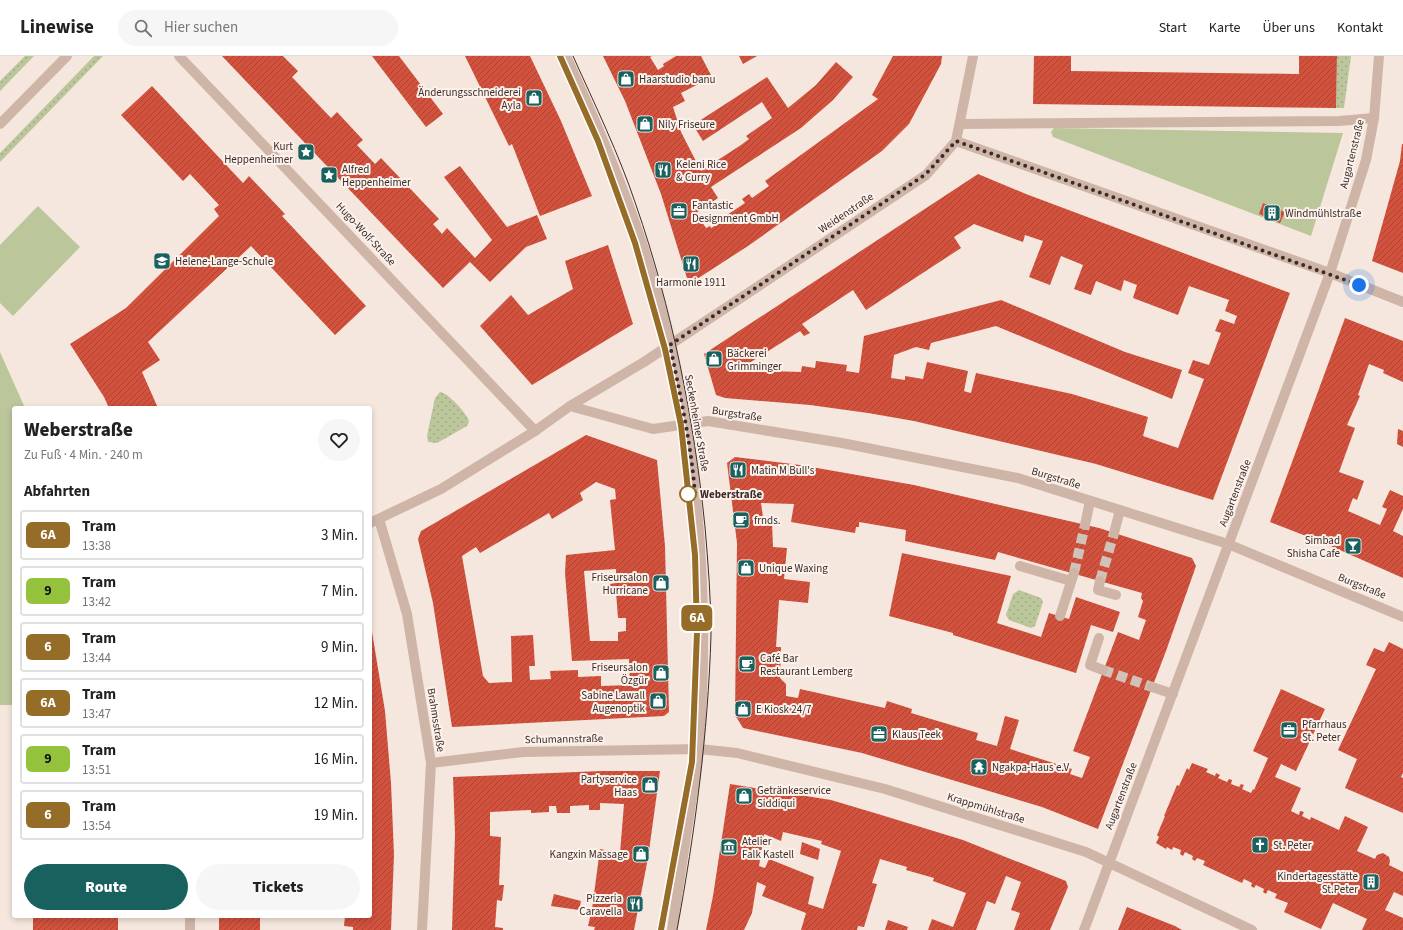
<!DOCTYPE html>
<html lang="de">
<meta charset="utf-8">
<style>
body{margin:0;font-family:"Source Sans 3",sans-serif;background:#f6f6f6;color:#222;height:100vh;display:flex;flex-direction:column;font-size:15px;white-space:nowrap}
*{box-sizing:border-box;margin:0}
p{font-size:13px;color:#767676}
.icon{flex:none;width:22px;height:22px;fill:none;stroke:currentColor;stroke-width:2;stroke-linecap:round;stroke-linejoin:round}
.map{position:relative;flex:1;overflow:hidden}
.panel{position:absolute;left:12px;top:350px;width:360px;height:512px;display:flex;flex-direction:column;background:#fff;border-radius:4px;box-shadow:0 2px 6px #0003}
.panel>*{flex:none}
.badge{padding:0 8px;border-radius:6px;font-size:14px;line-height:26px}
.you{position:absolute;width:20px;height:20px;margin:-10px;border:3px solid #fff;border-radius:50%;background:#1a73e8;box-shadow:0 0 0 6px #1a73e833}
.map>.badge{position:absolute;translate:-50% -50%;box-shadow:0 0 0 2px #fff}
h2{padding:0 12px;font-size:15px;line-height:36px}
.round{display:grid;place-items:center;flex:none;width:42px;height:42px;border-radius:21px;background:#f6f6f6}
.head{display:flex;align-items:center;justify-content:space-between;height:68px;padding:0 12px}
h1{font-size:19px;font-weight:800;line-height:30px}
.cta{display:flex;gap:8px;margin-top:auto;padding:8px 12px}
.cta a{flex:1;height:46px;border-radius:24px;background:#19615e;color:#fff;font-size:16px;font-weight:800;line-height:46px;text-align:center}
.cta a+a{background:#f6f6f6;color:#222}
ul{padding:0;list-style:none}
li{display:flex;align-items:center;gap:12px;height:50px;margin:0 8px 6px;padding:0 4px;border:2px solid #e0e0e0;border-radius:4px}
li div{flex:1}
li b{display:block;font-size:15px}
li em{font-style:normal}
li .badge{min-width:44px;font-weight:700;text-align:center}
header{display:flex;align-items:center;gap:24px;box-sizing:border-box;height:56px;padding:0 20px;background:#fff;border-bottom:1px solid #e0e0e0}
header strong{font-size:19px}
nav{display:flex;gap:22px;margin-inline-start:auto;font-size:14px}
.search{width:280px;height:36px;background:#f6f6f6;display:flex;align-items:center;gap:10px;box-sizing:border-box;padding:0 14px;border-radius:22px;color:#767676;font-size:15px}
.map>svg:first-child{display:block}
.grass{fill:url(#grass-dots)}
.park{fill:#bcc69b}
.building{fill:url(#building-hatch);fill-rule:evenodd}
.lines{fill:none;stroke-linecap:round;stroke-linejoin:round}
.minor-tunnel{stroke:#d0c2b9;stroke-width:10;stroke-dasharray:10 5;stroke-linecap:butt}
.minor{stroke:#cfb5a8;stroke-width:10}
.tram{stroke:#3b2c29;stroke-width:1}
.line-casing{stroke:#fff;stroke-width:9}
.line{stroke:#966c29;stroke-width:6}
.walk{stroke:#3b2c29;stroke-width:4;stroke-dasharray:0 7.2}
.stop-dot{fill:#fff;stroke:#966c29;stroke-width:2}
.labels{text-anchor:middle;dominant-baseline:central;stroke-width:4;stroke-linejoin:round;paint-order:stroke}
.poi-label{font-size:11px;fill:#3b2c29;stroke:#fcf2eb;text-anchor:start}
.street-label{font-size:11px;fill:#3b2c29;stroke:#fcf2eb}
.stop-label{font-size:11px;font-weight:bold;fill:#3b2c29;stroke:#fcf2eb;text-anchor:start}
</style>
<header>
<strong>Linewise</strong>
<div class="search"><svg class="icon" aria-label="search" viewBox="0 0 24 24"><circle cx="10" cy="10" r="6"/><path d="M15 15l6 6"/></svg>Hier suchen</div>
<nav><a>Start</a><a>Karte</a><a>Über uns</a><a>Kontakt</a></nav>
</header>
<div class="map">
<svg width="1403" height="874" viewBox="0 0 1403 874">
<defs>
<pattern id="grass-dots" width="8" height="8" patternUnits="userSpaceOnUse"><rect width="8" height="8" fill="#bcc69b"/><path d="M2 2h.1M6 6h.1" fill="none" stroke="#a2aa86" stroke-width="1.8" stroke-linecap="round"/></pattern>
<pattern id="building-hatch" width="6" height="6" patternUnits="userSpaceOnUse"><rect width="6" height="6" fill="#d2523e"/><path d="M-1 1l2-2M0 6l6-6M5 7l2-2" fill="none" stroke="#ac4434"/></pattern>
</defs>
<rect width="100%" height="100%" fill="#f5e7dd"/>
<!-- grass -->
<g class="grass">
<path d="M25 0H34L0 35V25Z"/>
<path d="M94 0H103L0 106V97Z"/>
<path d="M1337 0H1351L1344 52H1336Z"/>
<path d="M440 336C447 336 468 358 469 366L467 370 437 387 428 386 427 380 435 342Z"/>
<path d="M1019 534 1041 542 1043 546 1035 570 1031 572 1009 564 1006 559 1013 538Z"/>
</g>
<!-- park -->
<g class="park">
<path d="M1054 72 1343 77 1311 180 1053 81 1051 76Z"/>
<path d="M38 150 80 191 13 260 0 247V189Z"/>
<path d="M0 296 25 352H14V649H0Z"/>
</g>
<!-- building -->
<g class="building">
<path d="M222 0H283L298 15 292 21 331 62 337 56 363 84 357 89 375 108 381 102 439 163 433 168 442 178 447 172 475 202 492 184 444 121 460 110 507 171 537 159 547 183 526 191 490 226 470 206 443 232Z"/>
<path d="M372 0H399L443 58 426 71Z"/>
<path d="M465 0H530L561 65 592 140 540 160 512 88 509 90Z"/>
<path d="M603 0H652L650 1 658 14 664 10 663 8 676 0H701L712 21 681 37 685 45 673 51 681 76 701 115 741 89 749 83 746 80 772 62 762 46 703 85 693 69 767 21 788 52 816 29 836 6 853 21 833 44 801 72 711 131 718 142 696 157 706 172 710 170 711 172 720 167 718 165 745 147 742 143 749 138 752 142 769 130 765 125 878 43 872 39 893 0H942L941 8 909 68 882 95 748 190 697 223 687 222 661 138 644 94 625 45Z"/>
<path d="M739 0H757L743 8Z"/>
<path d="M1034 0H1071V15L1299 18V0H1337L1336 52 1033 48Z"/>
<path d="M152 30 243 127 249 120 285 158 282 160 366 250 335 279 251 190 148 286 160 304 142 316 158 352H109L104 341 70 288 126 252 219 160 214 153 219 149 190 118 183 125 121 59Z"/>
<path d="M1402 88H1403V217L1372 205 1400 105Z"/>
<path d="M978 118 1026 138 1290 237 1213 444 1096 408 914 365 868 357 810 349 725 342 716 339 704 298ZM974 168 1023 186 1025 179 1043 185 1029 221 1050 229 1061 200 1083 209 1074 233 1091 239 1096 225 1121 235 1124 224 1137 229 1133 242 1178 259 1189 230 1229 244 1225 255 1237 260 1234 268 1220 263 1215 275 1221 277 1209 309 1193 304 1188 317 1204 323 1178 392 1143 380 1148 361 1072 338 976 317 971 337 967 336 964 335 968 315 927 306 923 323 905 320V324L891 322 894 299 916 291 929 294 931 287 996 270 1172 343 1182 314 1125 296 1001 244 864 280 859 317 846 315 847 309 816 305 815 312 802 310 801 316 744 314 743 311 800 275 804 280 810 277 802 268 853 234 866 254 961 192 954 181Z"/>
<path d="M1263 147 1285 156 1280 167 1259 158Z"/>
<path d="M608 189 633 268 532 329 480 270 511 239 528 259 573 233 565 205Z"/>
<path d="M1345 262 1403 285V326L1383 317 1384 314 1369 308 1358 339 1360 340 1347 369 1355 372 1339 416 1364 425 1357 444 1353 442 1348 455 1380 469 1387 453 1382 451 1390 434 1403 440V453L1393 475 1403 480V522L1324 487 1270 466Z"/>
<path d="M1398 373 1403 375V391L1397 388Z"/>
<path d="M586 379 657 404 665 490 669 656 664 660 452 671 433 547 418 483 421 475ZM596 426 615 433 616 443 610 444 615 494 566 499 565 517 572 605 629 603 630 629 601 630V620L578 621V614L550 615 551 623 530 624 529 610H535L533 579 511 580 512 626 489 627 483 620 462 500 476 491 480 497 549 457 552 463 583 444 580 437ZM616 513V527L610 528V536H616L618 562H626V575L618 576V585H590L584 515Z"/>
<path d="M735 401 800 409 914 429 1099 472 1192 502 1196 510 1166 595 1098 773 1042 751 862 697 743 672 735 659 737 487 727 407ZM761 447 794 448 791 466 855 477 856 471H859V466L906 474 905 485 995 504 998 496 1142 537 1141 542 1143 545 1138 561 1146 564 1139 584 1118 576 1073 695 1090 701 1082 722 1070 718 1072 713 1010 693 1019 664 1005 660 997 690 976 684 978 677 911 657 912 653 887 645 885 652 800 633 798 642 786 640V628L780 622 781 591H776L779 544 808 547 810 526 784 523 787 492 773 491 772 466 767 461H763Z"/>
<path d="M902 497 1011 520 997 567 1041 581 1049 557 1069 563 1076 541 1120 556 1113 576 1091 569 1076 617 953 579V577L889 560Z"/>
<path d="M371 570 385 655 391 727 394 799 391 874H353V871L344 870 345 860H370Z"/>
<path d="M1389 586 1403 593V717L1401 721 1403 722V757L1345 732 1357 703 1338 694 1376 613 1366 609 1374 592 1384 596Z"/>
<path d="M1281 633 1325 653 1296 715 1281 708 1275 721 1301 732 1291 755 1299 759 1300 755 1304 756 1302 760 1310 764 1311 761 1339 774 1345 760 1368 771 1357 795 1375 803 1377 799 1383 797 1389 801 1390 805 1389 809 1403 816V840L1394 836 1385 854 1403 862V874H1362L1367 863 1333 847 1321 873 1284 856 1288 847 1275 842 1277 838 1268 834 1266 838 1263 836 1264 833 1256 829 1254 832 1251 830 1252 827 1244 823 1242 827 1203 809 1205 805 1197 802 1195 805 1192 803 1193 800 1185 796 1183 800 1180 798 1181 794 1173 791 1172 794 1167 791 1166 793 1156 787 1159 781 1157 779 1165 760H1164L1177 729 1179 730 1187 712 1189 714 1192 707 1208 713 1206 716 1215 720 1216 717 1220 719 1218 722 1227 726 1229 723 1232 724 1231 728 1239 731 1241 728 1244 729 1242 733 1251 737 1253 733 1254 734 1268 702 1253 695Z"/>
<path d="M602 715H660L648 802 634 874H594L595 871 588 870 592 853 600 793 620 797 624 748 600 747V754H589V749L570 750V757H557L556 750H549V756L531 757V754L490 756V780L501 781 499 829H504L502 845 497 844 495 871 503 872V874H452L455 778 453 721Z"/>
<path d="M730 728 831 744 878 758 963 784 1066 825 1068 831 1050 874H1014L1020 857 1011 854 1021 826 1006 820 995 848 987 845 976 874H928L932 863 953 871 966 837 933 825 934 822 906 814 907 811 880 803 872 827 877 828 864 871 858 870 857 874H801L806 857 762 840 766 830 757 826 752 857 744 874H706L713 840ZM783 776 822 785 821 788 841 795 823 853 808 848 814 821 769 803 765 812 759 810 764 778 781 785Z"/>
<path d="M802 786 820 793 818 804 800 798Z"/>
<path d="M554 838 581 845 579 854 551 850Z"/>
<path d="M1127 851 1175 870 1182 874H1118Z"/>
<rect x="33" y="860" width="85" height="14"/>
<rect x="219" y="860" width="41" height="14"/>
<path d="M888 864 908 871 907 874H885Z"/>
</g>
<g class="lines">
<!-- minor-tunnel -->
<g class="minor-tunnel">
<path d="M1074 517 1085 469"/>
<path d="M1100 525 1114 477"/>
<path d="M1103 614 1152 631"/>
</g>
<!-- minor -->
<g class="minor">
<path d="M179 0 535 375"/>
<path d="M566 0C594 61 620 121 641 184 695 346 712 521 699 691 698 712 693 733 690 754 684 794 678 834 672 874"/>
<path d="M0 68 67 0"/>
<path d="M960 68 1339 65 1374 62"/>
<path d="M956 85 1330 217 1403 246"/>
<path d="M570 350 653 373 708 365 842 387 1018 422 1228 488 1403 561"/>
<path d="M379 463 407 558 431 707 422 874"/>
<path d="M370 467 441 433 535 375 570 350 644 306 926 119 956 85 973 0"/>
<path d="M1085 469 1090 445"/>
<path d="M1114 477 1120 454"/>
<path d="M1020 510 1071 525"/>
<path d="M1100 525 1098 534 1116 539"/>
<path d="M1060 560 1074 517"/>
<path d="M1099 582 1090 609 1103 614"/>
<path d="M1152 631 1173 638"/>
<path d="M431 707 523 696 699 693 737 697 885 733 1086 796 1252 874"/>
<path d="M190 874V860"/>
<path d="M1084 874 1330 217 1366 104 1374 62 1379 0"/>
</g>
<!-- tram -->
<g class="tram">
<path d="M560 0 597 85 624 154 646 223 665 293 681 369 695 499 697 576 691 706 661 874"/>
<path d="M573 0C595 49 619 98 636 149 672 253 694 362 705 471 708 506 711 543 711 579 708 678 695 776 677 874"/>
</g>
</g>
<g class="lines">
<!-- line casing -->
<g class="line-casing">
<path id="line" d="M560 0 598 85 635 187 665 293 681 369 695 499 697 576 692 706 661 874"/>
</g>
<!-- line -->
<use href="#line" class="line"/>
<!-- walk -->
<path class="walk" d="M688 438 695 437C691 387 680 338 670 289L926 118 956 85 1359 229"/>
</g>
<!-- icons -->
<defs>
<g id="shop-square" transform="scale(0.9)"><rect x="-9" y="-9" width="18" height="18" rx="4" fill="#19615e" stroke="#fcf2eb"/><path d="M-5-2.5h2.3a2.7 3.5 0 0 1 5.4 0H5L5.5 6h-11ZM-1.5-2.5h3a1.5 2.3 0 0 0-3 0Z" fill="#fff"/></g>
<g id="sight-square" transform="scale(0.9)"><rect x="-9" y="-9" width="18" height="18" rx="4" fill="#19615e" stroke="#fcf2eb"/><path d="M0-6L1.8-2.2L6-1.7L2.9 1.2L3.7 5.4L0 3.3L-3.7 5.4L-2.9 1.2L-6-1.7L-1.8-2.2Z" fill="#fff"/></g>
<g id="restaurant-square" transform="scale(0.9)"><rect x="-9" y="-9" width="18" height="18" rx="4" fill="#19615e" stroke="#fcf2eb"/><path d="M-5-6h1v4h1v-4h1v4h1v-4h1v5L-1.5 .5V6h-2V.5L-5-1ZM5-6V6H3V1.5H1.5Q1.5-4 5-6Z" fill="#fff"/></g>
<g id="office-square" transform="scale(0.9)"><rect x="-9" y="-9" width="18" height="18" rx="4" fill="#19615e" stroke="#fcf2eb"/><path d="M-6-3h4V-5.5h4V-3h4V5H-6ZM-1-4.5V-3h2v-1.5ZM-6 0V1H6V0Z" fill="#fff"/></g>
<g id="building-square" transform="scale(0.9)"><rect x="-9" y="-9" width="18" height="18" rx="4" fill="#19615e" stroke="#fcf2eb"/><path d="M-4-6H4V6H1V3H-1V6H-4ZM-2.5-4.3h1.7v1.8h-1.7ZM.8-4.3h1.7v1.8H.8ZM-2.5-1h1.7V.8h-1.7ZM.8-1h1.7V.8H.8Z" fill="#fff"/></g>
<g id="school-square" transform="scale(0.9)"><rect x="-9" y="-9" width="18" height="18" rx="4" fill="#19615e" stroke="#fcf2eb"/><path d="M0-5L7-2L0 1L-7-2ZM-4 1L0 2.5L4 1V4Q0 6-4 4Z" fill="#fff"/></g>
<g id="cafe-square" transform="scale(0.9)"><rect x="-9" y="-9" width="18" height="18" rx="4" fill="#19615e" stroke="#fcf2eb"/><path d="M-5.5-4.5H6V0H3Q3 3.5 0 3.5H-2.5Q-5.5 3.5-5.5 0ZM3-3.2v2h1.7v-2ZM-6 4.5H4V6H-6Z" fill="#fff"/></g>
<g id="bar-square" transform="scale(0.9)"><rect x="-9" y="-9" width="18" height="18" rx="4" fill="#19615e" stroke="#fcf2eb"/><path d="M-6-5H6L.8 .8V4.5H3.5V6h-7V4.5H-.8V.8Z" fill="#fff"/></g>
<g id="temple-square" transform="scale(0.9)"><rect x="-9" y="-9" width="18" height="18" rx="4" fill="#19615e" stroke="#fcf2eb"/><path d="M0-6L5-2H3V0L6.5 2.5H4V6H1.5V3h-3V6H-4V2.5H-6.5L-3 0V-2H-5Z" fill="#fff"/></g>
<g id="church-square" transform="scale(0.9)"><rect x="-9" y="-9" width="18" height="18" rx="4" fill="#19615e" stroke="#fcf2eb"/><path d="M-1.2-6h2.4v3.5h3.3v2.4h-3.3V6h-2.4V-.1h-3.3v-2.4h3.3Z" fill="#fff"/></g>
<g id="museum-square" transform="scale(0.9)"><rect x="-9" y="-9" width="18" height="18" rx="4" fill="#19615e" stroke="#fcf2eb"/><path d="M0-6L6-3V-2H-6V-3ZM-5-1h2V3h-2ZM-1-1h2V3h-2ZM3-1h2V3H3ZM-6 4H6V6H-6Z" fill="#fff"/></g>
</defs>
<g fill-rule="evenodd">
<use href="#shop-square" x="626" y="23"/>
<use href="#shop-square" x="534" y="42"/>
<use href="#shop-square" x="645" y="68"/>
<use href="#sight-square" x="306" y="96"/>
<use href="#restaurant-square" x="663" y="114"/>
<use href="#sight-square" x="329" y="119"/>
<use href="#office-square" x="679" y="155"/>
<use href="#building-square" x="1272" y="157"/>
<use href="#school-square" x="162" y="205"/>
<use href="#restaurant-square" x="691" y="208"/>
<use href="#shop-square" x="714" y="303"/>
<use href="#restaurant-square" x="738" y="414"/>
<use href="#cafe-square" x="741" y="464"/>
<use href="#bar-square" x="1353" y="490"/>
<use href="#shop-square" x="746" y="512"/>
<use href="#shop-square" x="661" y="527"/>
<use href="#cafe-square" x="747" y="608"/>
<use href="#shop-square" x="661" y="617"/>
<use href="#shop-square" x="658" y="645"/>
<use href="#shop-square" x="743" y="653"/>
<use href="#office-square" x="1289" y="674"/>
<use href="#office-square" x="879" y="678"/>
<use href="#temple-square" x="979" y="711"/>
<use href="#shop-square" x="650" y="729"/>
<use href="#shop-square" x="744" y="740"/>
<use href="#church-square" x="1260" y="789"/>
<use href="#museum-square" x="729" y="791"/>
<use href="#shop-square" x="641" y="798"/>
<use href="#building-square" x="1371" y="826"/>
<use href="#restaurant-square" x="635" y="848"/>
</g>
<!-- markers -->
<circle class="stop-dot" cx="688" cy="438" r="8"/>
<g class="labels">
<!-- poi labels -->
<g class="poi-label">
<text x="639" y="23">Haarstudio banu</text>
<text x="521" y="36" text-anchor="end">Änderungsschneiderei<tspan x="521" dy="13">Ayla</tspan></text>
<text x="658" y="68">Nily Friseure</text>
<text x="293" y="90" text-anchor="end">Kurt<tspan x="293" dy="13">Heppenheimer</tspan></text>
<text x="676" y="108">Keleni Rice<tspan x="676" dy="13">&amp; Curry</tspan></text>
<text x="342" y="113">Alfred<tspan x="342" dy="13">Heppenheimer</tspan></text>
<text x="692" y="149">Fantastic<tspan x="692" dy="13">Designment GmbH</tspan></text>
<text x="1285" y="157">Windmühlstraße</text>
<text x="175" y="205">Helene-Lange-Schule</text>
<text x="691" y="226" text-anchor="middle">Harmonie 1911</text>
<text x="727" y="297">Bäckerei<tspan x="727" dy="13">Grimminger</tspan></text>
<text x="751" y="414">Matin M Bull's</text>
<text x="754" y="464">frnds.</text>
<text x="1340" y="484" text-anchor="end">Simbad<tspan x="1340" dy="13">Shisha Cafe</tspan></text>
<text x="759" y="512">Unique Waxing</text>
<text x="648" y="521" text-anchor="end">Friseursalon<tspan x="648" dy="13">Hurricane</tspan></text>
<text x="760" y="602">Café Bar<tspan x="760" dy="13">Restaurant Lemberg</tspan></text>
<text x="648" y="611" text-anchor="end">Friseursalon<tspan x="648" dy="13">Özgür</tspan></text>
<text x="645" y="639" text-anchor="end">Sabine Lawall<tspan x="645" dy="13">Augenoptik</tspan></text>
<text x="756" y="653">E Kiosk 24/7</text>
<text x="1302" y="668">Pfarrhaus<tspan x="1302" dy="13">St. Peter</tspan></text>
<text x="892" y="678">Klaus Teek</text>
<text x="992" y="711">Ngakpa-Haus e.V</text>
<text x="637" y="723" text-anchor="end">Partyservice<tspan x="637" dy="13">Haas</tspan></text>
<text x="757" y="734">Getränkeservice<tspan x="757" dy="13">Siddiqui</tspan></text>
<text x="742" y="785">Atelier<tspan x="742" dy="13">Falk Kastell</tspan></text>
<text x="1273" y="789">St. Peter</text>
<text x="628" y="798" text-anchor="end">Kangxin Massage</text>
<text x="1358" y="820" text-anchor="end">Kindertagesstätte<tspan x="1358" dy="13">St.Peter</tspan></text>
<text x="622" y="842" text-anchor="end">Pizzeria<tspan x="622" dy="13">Caravella</tspan></text>
</g>
<!-- street labels -->
<g class="street-label">
<text transform="translate(1352 98) rotate(-76)">Augartenstraße</text>
<text transform="translate(846 157) rotate(-34)">Weidenstraße</text>
<text transform="translate(366 178) rotate(47)">Hugo-Wolf-Straße</text>
<text transform="translate(737 358) rotate(9)">Burgstraße</text>
<text transform="translate(697 367) rotate(80)">Seckenheimer Straße</text>
<text transform="translate(1056 422) rotate(17)">Burgstraße</text>
<text transform="translate(1235 437) rotate(-69)">Augartenstraße</text>
<text transform="translate(1362 530) rotate(22)">Burgstraße</text>
<text transform="translate(436 664) rotate(81)">Brahmsstraße</text>
<text transform="translate(564 683) rotate(-1)">Schumannstraße</text>
<text transform="translate(1121 740) rotate(-69)">Augartenstraße</text>
<text transform="translate(986 752) rotate(17)">Krappmühlstraße</text>
</g>
<!-- stop labels -->
<g class="stop-label">
<text x="700" y="438">Weberstraße</text>
</g>
</g>
</svg>
<div class="you" style="left:1359px;top:229px"></div>
<b class="badge" style="left:697px;top:562px;background:#966c29;color:#fff">6A</b>
<section class="panel">
<div class="head"><div><h1>Weberstraße</h1><p>Zu Fuß · 4 Min. · 240 m</p></div><a class="round"><svg class="icon" aria-label="heart" viewBox="0 0 24 24"><path d="M12 20l-8-8c-3-5 5-10 8-4 3-6 11-1 8 4z"/></svg></a></div>
<h2>Abfahrten</h2>
<ul>
<li><span class="badge" style="background:#966c29;color:#fff">6A</span><div><b>Tram</b><p>13:38</p></div><em>3 Min.</em></li>
<li><span class="badge" style="background:#95c23d;color:#111">9</span><div><b>Tram</b><p>13:42</p></div><em>7 Min.</em></li>
<li><span class="badge" style="background:#966c29;color:#fff">6</span><div><b>Tram</b><p>13:44</p></div><em>9 Min.</em></li>
<li><span class="badge" style="background:#966c29;color:#fff">6A</span><div><b>Tram</b><p>13:47</p></div><em>12 Min.</em></li>
<li><span class="badge" style="background:#95c23d;color:#111">9</span><div><b>Tram</b><p>13:51</p></div><em>16 Min.</em></li>
<li><span class="badge" style="background:#966c29;color:#fff">6</span><div><b>Tram</b><p>13:54</p></div><em>19 Min.</em></li>
</ul>
<div class="cta"><a>Route</a><a>Tickets</a></div>
</section>
</div>
